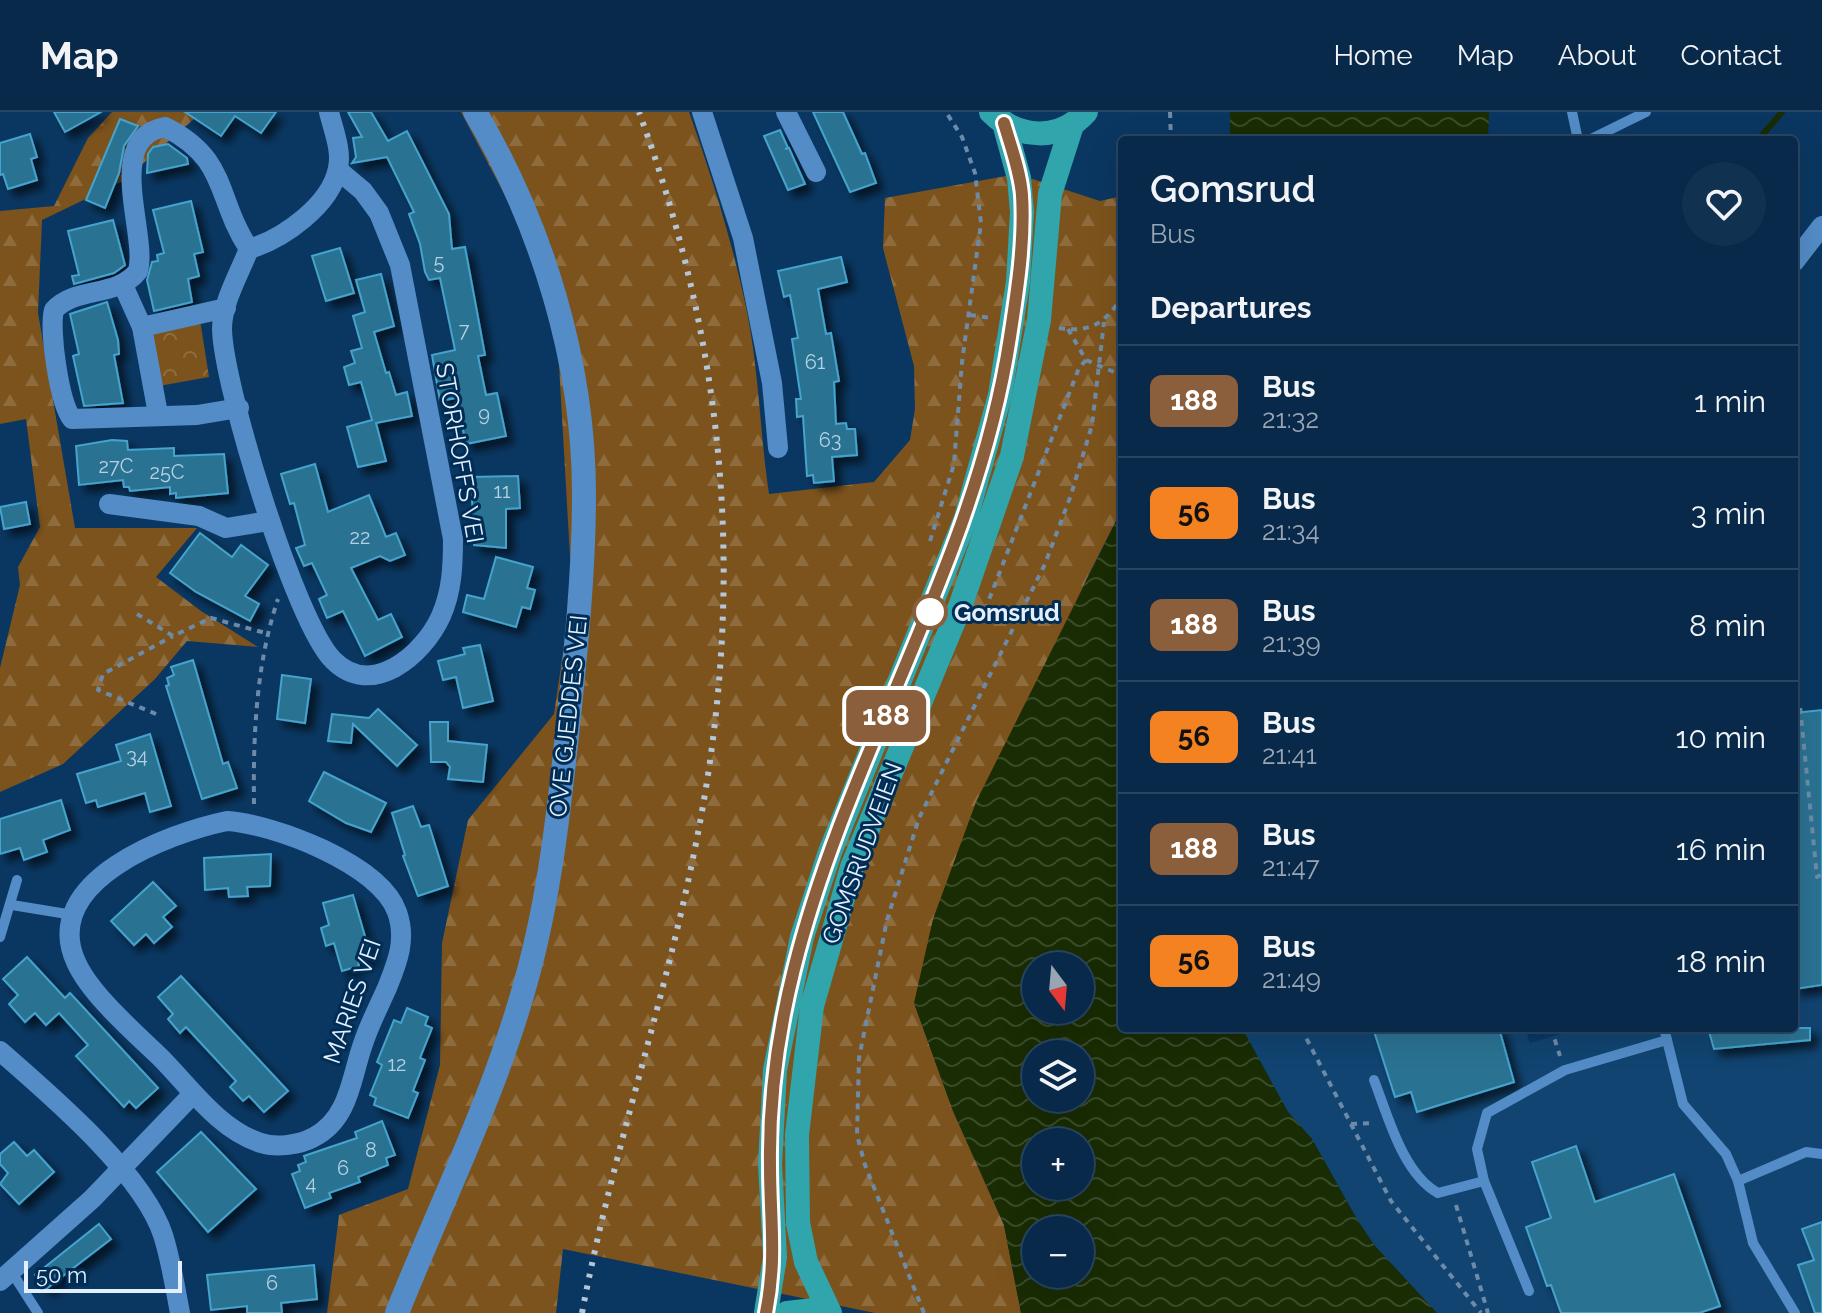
<!DOCTYPE html>
<meta charset="utf-8">
<style>
body{margin:0;font-family:Raleway,sans-serif;background:#113150;color:#f1f3f6;height:100vh;display:flex;flex-direction:column;font-size:30px;white-space:nowrap}
*{box-sizing:border-box;margin:0}
p{font-size:26px;color:#98a6b4}
.icon{flex:none;width:44px;height:44px;fill:none;stroke:currentColor;stroke-width:2;stroke-linecap:round;stroke-linejoin:round}
.map{position:relative;flex:1;overflow:hidden}
.drawer{position:absolute;left:1118px;top:24px;width:680px;height:896px;display:flex;flex-direction:column;background:#082949;border-radius:8px;box-shadow:0 8px 32px #0002,0 0 0 2px #294561}
.drawer>*{flex:none}
.badge{padding:0 16px;border-radius:12px;font-size:28px;line-height:52px}
.needle{width:52px;rotate:164deg}
.tools{position:absolute;left:1022px;top:840px;display:grid;gap:16px}
.tools a{display:grid;place-items:center;width:72px;height:72px;border-radius:50%;background:#082949;box-shadow:0 8px 32px #0002,0 0 0 2px #294561;font-size:40px}
.scale{position:absolute;left:24px;bottom:20px;width:158px;box-sizing:border-box;padding-left:8px;border:4px solid #e3effc;border-top:0;font-size:22px;line-height:28px;white-space:nowrap;color:#e3effc;-webkit-text-stroke:6px #002d55;paint-order:stroke}
.map>.badge{position:absolute;translate:-50% -50%;box-shadow:0 0 0 4px #fff}
h2{padding:0 32px;font-size:30px;line-height:72px}
.round{display:grid;place-items:center;flex:none;width:84px;height:84px;border-radius:42px;background:#113150}
.head{display:flex;align-items:center;justify-content:space-between;height:136px;padding:0 32px}
h1{font-size:38px;font-weight:600;line-height:60px}
ul{padding:0;list-style:none}
li{display:flex;align-items:center;gap:24px;height:112px;padding:0 32px;border-top:2px solid #294561}
li div{flex:1}
li b{display:block;font-size:30px}
li em{font-style:normal}
li .badge{min-width:88px;font-weight:700;text-align:center}
header{display:flex;align-items:center;gap:48px;box-sizing:border-box;height:112px;padding:0 40px;background:#082949;border-bottom:2px solid #294561}
header strong{font-size:38px}
nav{display:flex;gap:44px;margin-inline-start:auto;font-size:28px}
.map>svg:first-child{display:block}
.built{fill:#114471}
.forest{fill:url(#forest-firs)}
.park{fill:url(#park-crowns)}
.water{fill:url(#water-waves);fill-rule:evenodd}
.lines{fill:none;stroke-linecap:round;stroke-linejoin:round}
.stream{stroke:#192c03;stroke-width:6}
.building{fill:#2a7292;stroke:#44a3cd;stroke-width:2;filter:url(#shadow)}
.path{stroke:#6d8ba8;stroke-width:4;stroke-dasharray:6 6;stroke-linecap:butt}
.service{stroke:#538cc7;stroke-width:10}
.minor{stroke:#538cc7;stroke-width:20}
.tertiary{stroke:#538cc7;stroke-width:24}
.trunk{stroke:#30a5ac;stroke-width:24}
.rail{stroke:#b4c7da;stroke-width:6;stroke-dasharray:4 8;stroke-linecap:butt}
.line-casing{stroke:#fff;stroke-width:18}
.line{stroke:#8b5e3c;stroke-width:12}
.stop-dot{fill:#fff;stroke:#8b5e3c;stroke-width:4}
.labels{text-anchor:middle;dominant-baseline:central;stroke-width:6;stroke-linejoin:round;paint-order:stroke}
.number-label{font-size:20px;fill:#b5d0e2}
.street-label{font-size:24px;fill:#e3effc;stroke:#002d55}
.stop-label{font-size:24px;font-weight:bold;fill:#e3effc;stroke:#002d55;text-anchor:start}
</style>
<header>
<strong>Map</strong>
<nav><a>Home</a><a>Map</a><a>About</a><a>Contact</a></nav>
</header>
<div class="map">
<svg width="1822" height="1201" viewBox="0 0 1822 1201">
<defs>
<pattern id="forest-firs" width="22" height="20" patternUnits="userSpaceOnUse" patternTransform="scale(2)"><rect width="22" height="20" fill="#7c531c"/><path d="M5 1l3.5 6h-7zM16 11l3.5 6h-7z" fill="#8e6c3e"/></pattern>
<pattern id="park-crowns" width="20" height="18" patternUnits="userSpaceOnUse" patternTransform="scale(2)"><rect width="20" height="18" fill="#7c531c"/><path d="M2 6a3 3 0 1 1 6 0M12 15a3 3 0 1 1 6 0" fill="none" stroke="#8e6c3e"/></pattern>
<pattern id="water-waves" width="16" height="10" patternUnits="userSpaceOnUse" patternTransform="scale(2)"><rect width="16" height="10" fill="#192c03"/><path d="M0 5q4-4 8 0t8 0" fill="none" stroke="#3a4b29"/></pattern>
<filter id="shadow"><feDropShadow dx="7" dy="7" stdDeviation="4" flood-color="#0009"/></filter>
</defs>
<rect width="100%" height="100%" fill="#0a3761"/>
<!-- built -->
<path class="built" d="M1822 873V1201H1437L1375 1134 1358 1109 1312 1027 1288 1000 1242 916H1525L1530 931 1581 916H1708L1715 937 1794 930V876Z"/>
<!-- forest -->
<g class="forest">
<path d="M112 0H202L123 69 42 108 38 201 75 416H197L156 465 201 499 258 535 187 529 155 567 63 652 0 680V556L20 473 18 455 40 415 26 307 0 312V99L54 94 88 26Z"/>
<path d="M461 0H689C712 65 733 132 747 200 759 260 760 322 769 382L874 370 910 328 915 297 914 254 883 136 885 86 1017 62 1100 89 1122 84V397L1086 468 914 891 953 999 1004 1113 1021 1201H875L563 1137 556 1201H327L339 1103 408 1077 440 953 442 831 468 708 554 602 572 479 558 235 521 114Z"/>
</g>
<!-- park -->
<path class="park" d="M200 208 209 265 159 274 146 218Z"/>
<!-- water -->
<g class="water">
<path d="M1230 0H1489L1488 28H1230Z"/>
<path d="M1122 397V916H1242L1288 1000 1312 1027 1358 1109 1375 1134 1437 1201H1021L1004 1113 953 999 914 891 933 807 976 690ZM1036 854H1080V898H1036ZM1036 942H1080V986H1036ZM1036 1030H1080V1074H1036ZM1036 1118H1080V1162H1036Z"/>
</g>
<g class="lines">
<!-- stream -->
<path class="stream" d="M1758 28 1782 0"/>
</g>
<!-- building -->
<g class="building">
<path d="M54 0H101L65 20Z"/>
<path d="M185 0H276L261 21 235 4 221 24Z"/>
<path d="M348 0H371L388 29 407 19 449 102 452 137 465 135 485 243 478 244 486 283 497 281 506 324 466 332 456 286 440 289 432 243 455 238 440 166 429 168 425 160 420 132 409 102 414 100 387 45 352 51 356 45 353 26 362 25Z"/>
<path d="M813 0H843L862 42 865 41 876 71 850 80Z"/>
<path d="M120 7 138 14 124 34 119 61 105 96 86 88Z"/>
<path d="M780 18 788 36 785 37 789 36 805 72 788 78 764 24Z"/>
<path d="M30 22 37 45 31 47 37 68 8 77 3 62 0 63V31Z"/>
<path d="M168 32 187 46 188 52 147 61 148 42 153 35Z"/>
<path d="M191 89 203 140 194 142 199 164 188 167 192 190 154 199 147 168 152 150 158 149 157 143 164 141 153 98Z"/>
<path d="M113 108 125 153 114 161 74 172 72 164 79 163 68 119Z"/>
<path d="M340 136 354 181 326 189 312 144Z"/>
<path d="M841 145 847 170 818 177 826 222 831 221 839 269 834 270 836 312 846 311 847 317H855L857 343 832 345 834 369 814 371 813 363 807 364 803 304 797 305 796 287H801L792 227 798 226 790 183 784 185 778 159Z"/>
<path d="M381 162 394 214 374 220 386 261 389 260 396 283 407 280 412 304 376 311 386 349 358 355 347 315 372 308 361 270 349 273 344 255 355 251 351 239 362 236 353 204 365 200 356 168Z"/>
<path d="M107 190 118 228 119 242 114 243 123 291 84 294 73 244 79 242 70 202Z"/>
<path d="M112 328 127 329 128 338 174 336V344L224 342 228 381 176 386V381L170 382V375L130 379 129 375H124L123 368 79 373 76 334Z"/>
<path d="M315 352 328 400 369 383 386 425 396 421 405 443 390 449 380 444 351 456 378 508 391 502 402 525 365 544 343 499 327 506 319 487 327 483 312 451 304 454 296 436 305 433 294 391 290 392 281 362Z"/>
<path d="M518 364 520 396 506 397V436L474 433 471 365Z"/>
<path d="M26 390 30 412 4 417 0 395Z"/>
<path d="M200 421 232 445 241 433 268 453 245 484 259 492 250 509 196 480 170 461Z"/>
<path d="M496 445 533 455 527 476 535 478 530 497 522 495 516 515 463 500 467 483 484 487Z"/>
<path d="M480 533 493 589 463 596 456 565 443 568 438 549 465 542 463 536Z"/>
<path d="M193 548 223 652 228 650 237 676 202 687 166 574 169 573 167 566 174 563 171 555Z"/>
<path d="M282 563 311 567 305 611 277 607Z"/>
<path d="M378 597 417 633 397 654 353 612 351 631 328 629 332 602 369 606Z"/>
<path d="M1822 598V873L1794 877V601Z"/>
<path d="M430 610H448V629L487 633 483 670 448 667 450 655 446 650H431Z"/>
<path d="M150 622 171 694 150 700 145 681 98 695 96 688 86 691 77 662 121 649 116 633Z"/>
<path d="M324 660 386 691 371 720 346 711 309 689Z"/>
<path d="M61 688 70 718 43 728 47 740 24 748 20 736 0 742V707Z"/>
<path d="M413 694 421 715 429 713 448 774 418 784 403 744 405 743 392 701Z"/>
<path d="M271 742 270 774 247 775 248 784 229 785 228 776 205 778 204 746Z"/>
<path d="M153 770 176 794 163 805 172 815 154 831 146 822 134 833 111 809Z"/>
<path d="M353 783 371 845 358 849 359 854 342 859 334 831 326 834 321 816 329 813 323 791Z"/>
<path d="M27 845 65 886 70 881 158 976 136 996 129 989 124 995 76 944 88 933 59 901 46 913 35 901 25 910 9 892 18 883 3 867Z"/>
<path d="M181 864 288 979 264 1000 249 984 243 989 230 975 236 969 186 915 180 921 168 907 173 902 158 885Z"/>
<path d="M407 896 428 905 425 913 432 916 420 946 425 948 413 979 418 981 408 1006 374 993 376 986 370 983 382 953 377 950 394 908 401 911Z"/>
<path d="M1373 916H1499L1514 970 1417 1000 1411 980 1395 985Z"/>
<path d="M1708 916H1810V928L1714 937Z"/>
<path d="M382 1009 395 1043 386 1046 388 1053 358 1065 360 1070 329 1081 331 1086 305 1096 292 1062 300 1059 298 1053 306 1050 304 1044 357 1026 355 1020Z"/>
<path d="M201 1020 256 1077 208 1120 157 1060Z"/>
<path d="M14 1030 27 1044 34 1038 54 1060 19 1092 0 1072 8 1061 0 1052V1042Z"/>
<path d="M1576 1034 1595 1090 1674 1062 1720 1194 1699 1201H1561L1551 1173 1547 1174 1526 1115 1551 1106 1532 1050Z"/>
<path d="M1822 1110V1201H1815L1798 1153 1814 1148 1802 1117Z"/>
<path d="M99 1112 111 1127 46 1177 35 1163Z"/>
<path d="M314 1153 317 1187 281 1191 282 1201H247V1194L211 1198 207 1163Z"/>
</g>
<g class="lines">
<!-- path -->
<g class="path">
<path d="M1170 0 1171 28"/>
<path d="M970 203 991 206"/>
<path d="M1059 216C1091 221 1105 211 1122 185"/>
<path d="M1068 217 1086 248 1121 263"/>
<path d="M930 429 954 352 962 250 981 111 975 61 962 25 946 0"/>
<path d="M985 498 1079 256 1086 248"/>
<path d="M137 502 173 524 211 506 269 522"/>
<path d="M1794 586 1800 594 1817 765 1822 762"/>
<path d="M156 602 98 578 103 562 173 524"/>
<path d="M254 692C253 624 256 552 278 487"/>
<path d="M1301 916 1391 1089 1481 1201"/>
<path d="M1551 916 1560 944"/>
<path d="M1351 1012 1373 1011"/>
<path d="M1456 1093 1488 1201"/>
<path d="M924 1201 865 1053 857 1023 859 946 887 808 919 706 1045 452 1071 383 1092 313 1104 210"/>
</g>
<!-- service -->
<g class="service">
<path d="M1572 0 1578 28"/>
<path d="M1589 28 1646 0"/>
<path d="M12 793 73 803"/>
<path d="M0 825 17 768"/>
<path d="M1664 916 1683 992 1726 1042 1738 1069 1753 1131 1795 1201"/>
<path d="M1374 968C1388 1004 1403 1062 1438 1081L1484 1069"/>
<path d="M1738 1069 1806 1040 1822 1042"/>
<path d="M11 1159 38 1201"/>
<path d="M1529 1179 1484 1069 1477 1037 1487 1001 1565 958 1667 928"/>
</g>
<!-- minor -->
<g class="minor">
<path d="M702 0 743 126 772 271 778 336"/>
<path d="M786 0 816 60"/>
<path d="M249 137C239 162 222 191 222 217 223 273 295 510 333 548 371 587 423 544 441 504 452 479 453 454 453 427L400 153 379 101 363 79 338 58"/>
<path d="M1794 150 1822 114"/>
<path d="M123 173 142 215 158 302"/>
<path d="M142 215 226 196"/>
<path d="M239 296 197 303 72 307C59 290 49 218 54 198 76 174 117 186 138 159 148 122 103 26 165 15 229 47 215 85 249 137 283 127 331 93 338 56 342 38 333 17 329 0"/>
<path d="M109 392 199 404 226 416 269 409"/>
<path d="M227 709C274 712 380 752 397 800 407 828 397 851 387 876 379 894 369 913 363 932 351 965 350 1006 314 1025 300 1033 276 1036 261 1031 219 1018 189 974 160 945 134 920 90 882 76 850 39 769 169 721 227 709Z"/>
<path d="M0 939C49 982 143 1061 163 1123 171 1148 175 1175 180 1201"/>
<path d="M0 1169 92 1087 193 982"/>
</g>
<!-- tertiary -->
<path class="tertiary" d="M397 1201C442 1088 497 979 528 862 550 781 559 697 568 614 576 537 584 460 584 382 584 251 542 113 475 0"/>
<!-- trunk -->
<g class="trunk">
<path d="M991 0C1018 27 1059 30 1086 0"/>
<path d="M766 1201 775 1145 770 1052 775 958 802 825 830 740 966 406 1000 283 1018 170 1022 100 1019 66 1004 11"/>
<path d="M787 1201 814 1198 827 1201"/>
<path d="M830 1201 806 1150 798 1111 797 1023 812 894 852 755 961 492 1012 344 1039 208 1050 82 1072 13"/>
</g>
<!-- rail -->
<path class="rail" d="M582 1201C611 1047 662 899 693 746 747 487 730 248 639 0"/>
</g>
<g class="lines">
<!-- line casing -->
<g class="line-casing">
<path id="line" d="M766 1201C777 1145 770 1109 770 1053 769 987 778 921 794 857 848 639 976 451 1010 225 1017 180 1025 130 1022 83 1020 59 1011 35 1004 11"/>
</g>
<!-- line -->
<use href="#line" class="line"/>
</g>
<!-- markers -->
<circle class="stop-dot" cx="930" cy="500" r="16"/>
<g class="labels">
<!-- number labels -->
<g class="number-label">
<text x="439" y="150">5</text>
<text x="464" y="218">7</text>
<text x="815" y="250">61</text>
<text x="484" y="302">9</text>
<text x="830" y="328">63</text>
<text x="116" y="354">27C</text>
<text x="167" y="360">25C</text>
<text x="502" y="379">11</text>
<text x="360" y="425">22</text>
<text x="137" y="644">34</text>
<text x="397" y="952">12</text>
<text x="371" y="1038">8</text>
<text x="343" y="1056">6</text>
<text x="311" y="1071">4</text>
<text x="272" y="1171">6</text>
</g>
<!-- street labels -->
<g class="street-label">
<text transform="translate(460 341) rotate(80)">STORHOFFS VEI</text>
<text transform="translate(568 604) rotate(-84)">OVE GJEDDES VEI</text>
<text transform="translate(862 741) rotate(-70)">GOMSRUDVEIEN</text>
<text transform="translate(352 889) rotate(-71)">MARIES VEI</text>
</g>
<!-- stop labels -->
<g class="stop-label">
<text x="954" y="500">Gomsrud</text>
</g>
</g>
</svg>
<div class="tools">
<a><svg class="needle" viewBox="-14 -14 28 28"><path d="M0-13l5 13h-10z" fill="#e53935"/><path d="M0 13l5-13h-10z" fill="#98a6b4"/></svg></a>
<a><svg class="icon" aria-label="layers" viewBox="0 0 24 24"><path d="M12 4l9 5-9 5-9-5zM3 14l9 5 9-5"/></svg></a>
<a>+</a>
<a>−</a>
</div>
<div class="scale">50 m</div>
<b class="badge" style="left:886px;top:604px;background:#8b5e3c;color:#fff">188</b>
<section class="drawer">
<div class="head"><div><h1>Gomsrud</h1><p>Bus</p></div><a class="round"><svg class="icon" aria-label="heart" viewBox="0 0 24 24"><path d="M12 20l-8-8c-3-5 5-10 8-4 3-6 11-1 8 4z"/></svg></a></div>
<h2>Departures</h2>
<ul>
<li><span class="badge" style="background:#8b5e3c;color:#fff">188</span><div><b>Bus</b><p>21:32</p></div><em>1 min</em></li>
<li><span class="badge" style="background:#f58220;color:#111">56</span><div><b>Bus</b><p>21:34</p></div><em>3 min</em></li>
<li><span class="badge" style="background:#8b5e3c;color:#fff">188</span><div><b>Bus</b><p>21:39</p></div><em>8 min</em></li>
<li><span class="badge" style="background:#f58220;color:#111">56</span><div><b>Bus</b><p>21:41</p></div><em>10 min</em></li>
<li><span class="badge" style="background:#8b5e3c;color:#fff">188</span><div><b>Bus</b><p>21:47</p></div><em>16 min</em></li>
<li><span class="badge" style="background:#f58220;color:#111">56</span><div><b>Bus</b><p>21:49</p></div><em>18 min</em></li>
</ul>
</section>
</div>
